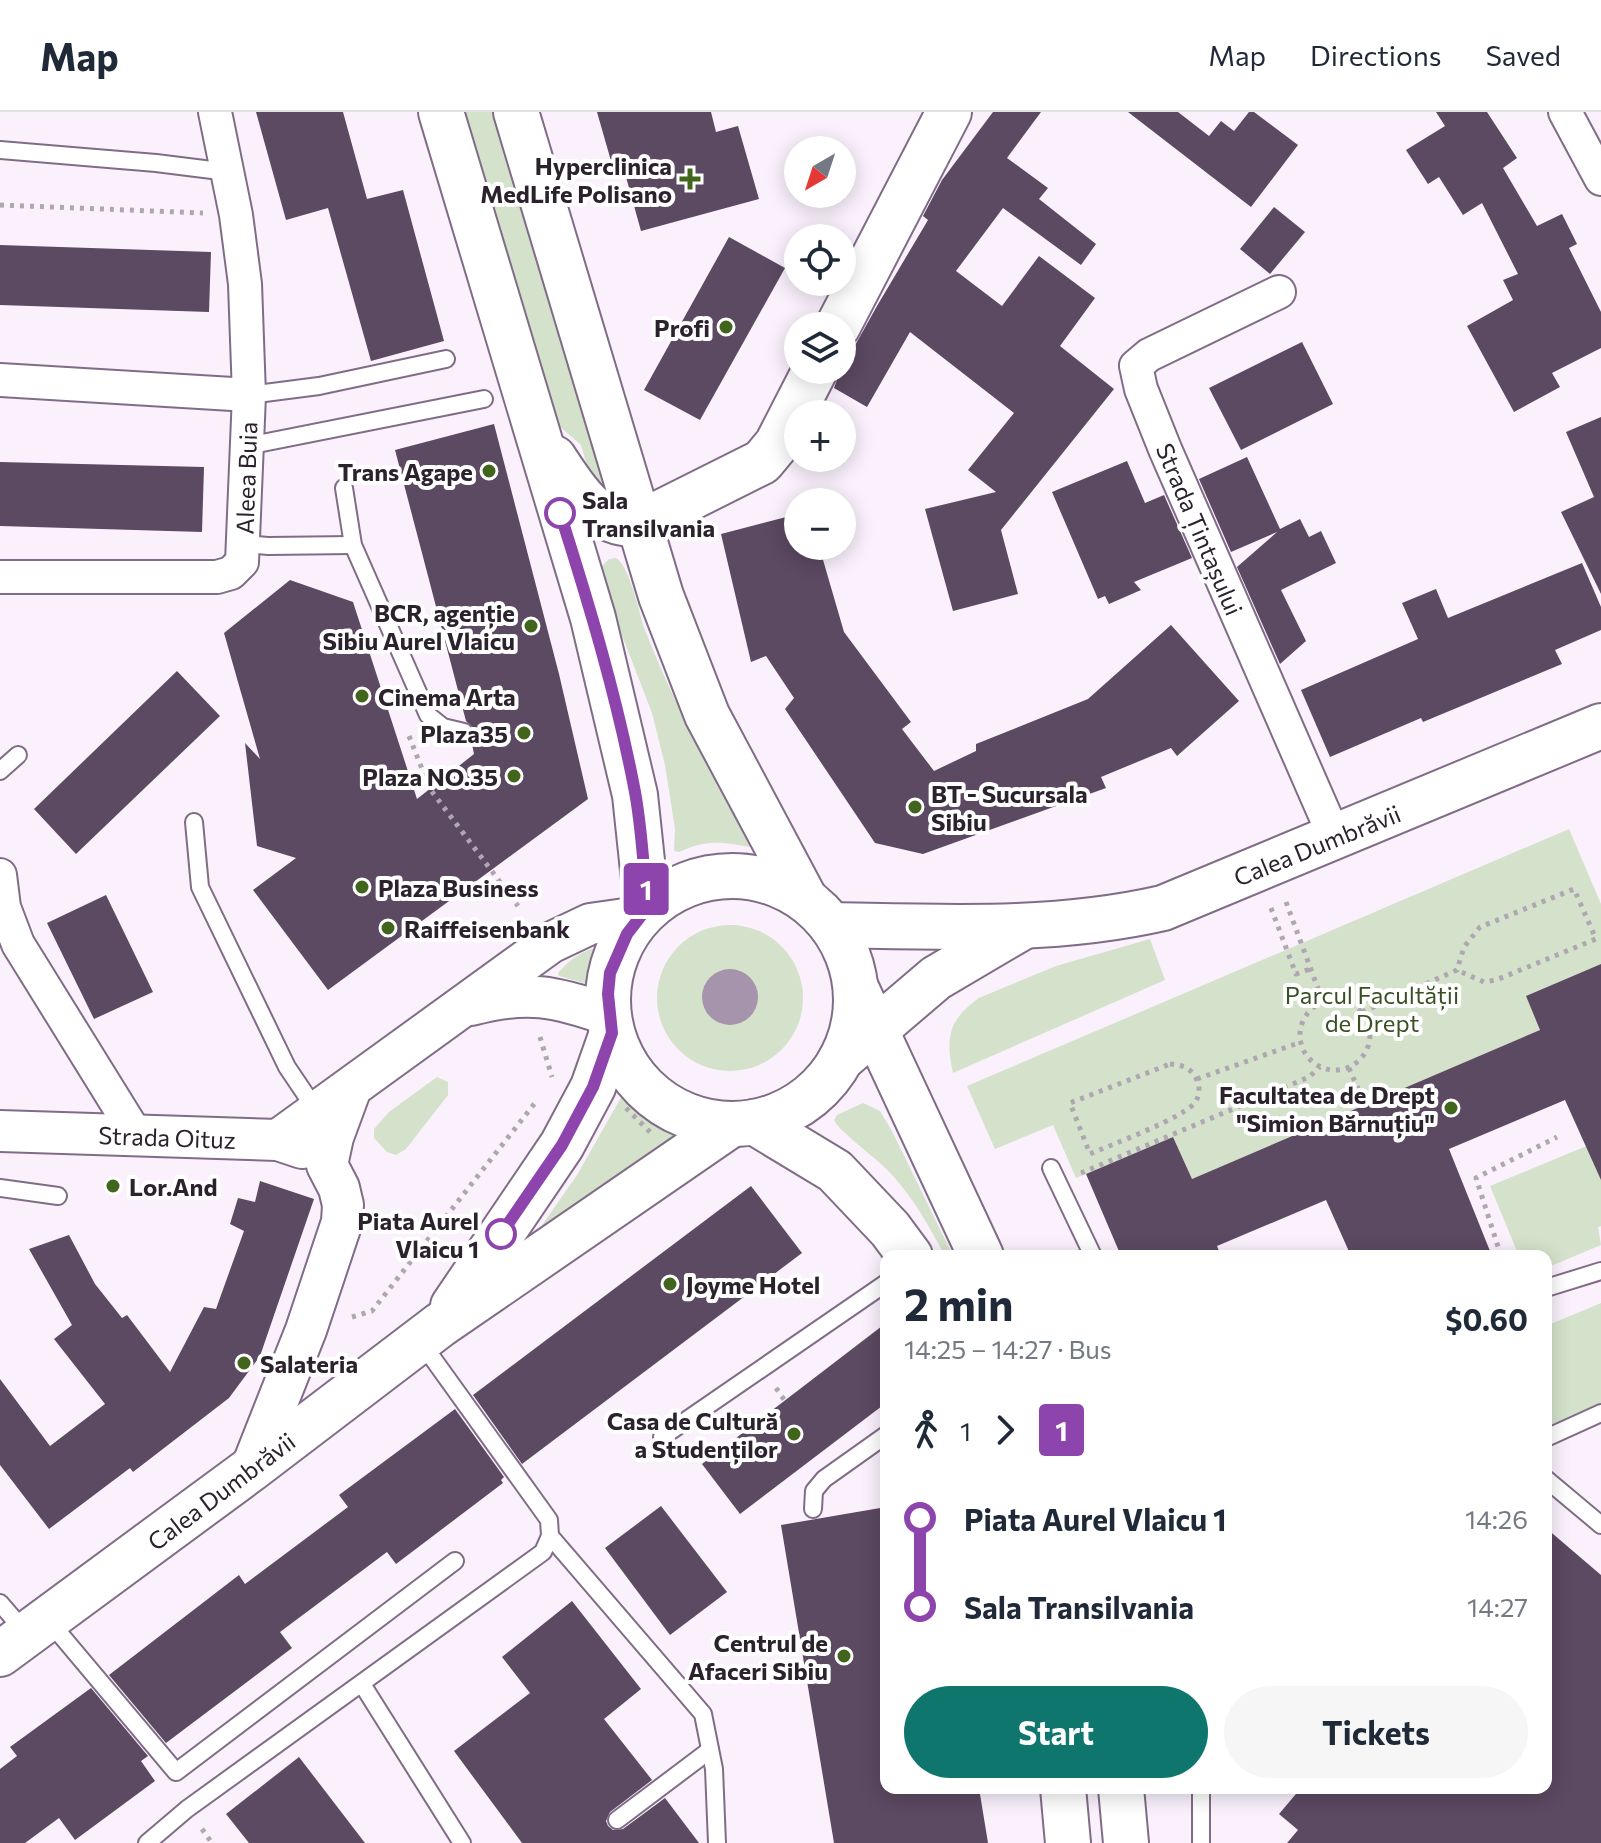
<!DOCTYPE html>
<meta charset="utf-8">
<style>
body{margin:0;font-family:Commissioner,sans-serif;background:#f6f6f7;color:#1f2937;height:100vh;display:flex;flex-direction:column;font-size:30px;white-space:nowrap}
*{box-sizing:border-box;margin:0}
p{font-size:26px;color:#747a83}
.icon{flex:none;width:44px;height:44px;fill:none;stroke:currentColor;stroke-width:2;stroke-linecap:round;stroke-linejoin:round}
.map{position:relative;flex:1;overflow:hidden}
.sheet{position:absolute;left:880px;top:1138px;width:672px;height:544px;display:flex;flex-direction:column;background:#fff;border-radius:16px;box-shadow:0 4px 20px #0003}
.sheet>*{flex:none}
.badge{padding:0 16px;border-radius:6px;font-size:28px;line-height:52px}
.needle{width:52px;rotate:219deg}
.controls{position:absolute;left:784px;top:24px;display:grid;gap:16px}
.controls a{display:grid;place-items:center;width:72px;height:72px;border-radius:50%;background:#fff;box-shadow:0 4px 20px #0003;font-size:40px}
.map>.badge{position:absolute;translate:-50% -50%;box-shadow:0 0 0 4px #fff}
.legs{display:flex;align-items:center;gap:12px;height:88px;padding:0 24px;font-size:26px}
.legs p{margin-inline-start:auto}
.summary{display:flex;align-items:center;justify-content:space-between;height:136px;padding:0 24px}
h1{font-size:44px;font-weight:700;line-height:60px}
.button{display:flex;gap:16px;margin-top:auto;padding:16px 24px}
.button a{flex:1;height:92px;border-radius:48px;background:#0f766e;color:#fff;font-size:32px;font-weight:700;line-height:92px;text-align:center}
.button a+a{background:#f6f6f7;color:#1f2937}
ul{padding:0 24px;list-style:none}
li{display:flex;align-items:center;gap:28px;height:88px;font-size:30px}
li i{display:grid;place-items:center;width:12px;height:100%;margin:0 10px;background:currentColor}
li i::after{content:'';width:20px;height:20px;margin:-10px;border:6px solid;border-radius:50%;background:#fff}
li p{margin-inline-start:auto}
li:first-child i{background:linear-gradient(#0000 50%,currentColor 0)}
li:last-child i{background:linear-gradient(currentColor 50%,#0000 0)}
header{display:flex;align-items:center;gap:48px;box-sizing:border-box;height:112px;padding:0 40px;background:#fff;border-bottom:2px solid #e0e1e3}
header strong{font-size:38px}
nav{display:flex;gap:44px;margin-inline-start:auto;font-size:28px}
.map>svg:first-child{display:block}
.green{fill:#d4e2cb}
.water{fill:#a693ac}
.building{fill:#5c4962}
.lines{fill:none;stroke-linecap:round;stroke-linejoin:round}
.service-casing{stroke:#816c87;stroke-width:20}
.minor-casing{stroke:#816c87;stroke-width:36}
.tertiary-casing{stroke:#816c87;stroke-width:44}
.secondary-casing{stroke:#816c87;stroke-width:48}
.primary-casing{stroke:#816c87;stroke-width:48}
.path{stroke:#afa6b2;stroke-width:5;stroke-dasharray:4 6;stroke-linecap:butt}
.service{stroke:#fff;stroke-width:16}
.minor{stroke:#fff;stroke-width:32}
.tertiary{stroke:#fff;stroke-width:40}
.secondary{stroke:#fff;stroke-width:44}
.primary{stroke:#fff;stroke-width:44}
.line-1-casing{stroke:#fff;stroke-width:18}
.line-1{stroke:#8e44ad;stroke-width:12}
.poi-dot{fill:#42651e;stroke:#fff;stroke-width:3}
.stop-1-dot{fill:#fff;stroke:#8e44ad;stroke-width:4}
.labels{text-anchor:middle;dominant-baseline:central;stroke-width:8;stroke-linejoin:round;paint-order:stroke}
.poi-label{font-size:24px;font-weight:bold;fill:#2b222d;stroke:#fff;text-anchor:end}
.street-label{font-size:24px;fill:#2b222d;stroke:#fff}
.stop-label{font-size:24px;font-weight:bold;fill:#2b222d;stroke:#fff;text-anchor:start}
.park-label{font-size:24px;fill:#395025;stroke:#fff}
</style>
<header>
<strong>Map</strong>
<nav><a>Map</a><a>Directions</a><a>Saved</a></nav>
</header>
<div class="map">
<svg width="1601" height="1731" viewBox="0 0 1601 1731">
<rect width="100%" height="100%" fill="#faf1fd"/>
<!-- green -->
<g class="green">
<path d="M462 0H498L614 393 595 381 581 333 558 313Z"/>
<path d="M616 446C630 454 639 502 645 518 674 593 713 662 753 731L750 735C722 730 707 727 679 740L674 739 675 717 665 653 652 601 613 500 600 456 609 447Z"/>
<path d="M1569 717 1601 792V852L1526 884 1540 918 1192 1067 1173 1025 1076 1066 1053 1013 995 1037 967 974Z"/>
<circle cx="730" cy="886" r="73"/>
<path d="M1150 827 1165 868 953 961C945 925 949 907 979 886L1056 854Z"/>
<path d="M602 836 609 845 599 875 559 864 558 861C570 848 583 836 602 836Z"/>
<path d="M437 965 448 970V983L406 1037 396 1043 387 1040 374 1026V1017L389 1000Z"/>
<path d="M627 975 674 1016 676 1022 543 1124 538 1119 577 1063Z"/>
<path d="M863 991 880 999 892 1019 953 1144H945C930 1116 914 1087 893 1064 882 1050 837 1018 834 1008L837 1003Z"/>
<path d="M1601 1028V1114L1598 1115 1601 1133 1546 1156V1144H1519L1490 1074Z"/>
<path d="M1601 1191V1291L1546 1315V1214Z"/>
</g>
<!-- water -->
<circle class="water" cx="730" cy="885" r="28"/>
<!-- building -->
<g class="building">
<path d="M256 0H343L367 87 403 78 444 229 371 249 328 96 286 108Z"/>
<path d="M597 0H711L716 20 738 14 759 87 641 119 621 47 611 49Z"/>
<path d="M993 0H1041L1007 46 1048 76 1039 87 1096 132 1081 153 1003 96 956 159 1002 194 1039 144 1095 186 1060 234 1114 277 1001 418 1018 482 953 499 925 397 996 380 968 358 1014 301 910 220 867 295 834 276 839 262 877 194 928 108 923 104 942 68Z"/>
<path d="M1128 0H1178L1209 24 1221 9 1234 19 1249 0H1254L1298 33 1251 95Z"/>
<path d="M1436 0H1487L1517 46 1503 56 1537 114 1562 102 1577 132 1569 136 1601 200V236L1552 261 1560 275 1514 300 1467 214 1513 188 1503 168 1518 162 1482 91 1463 103 1439 65 1428 72 1406 38 1445 14Z"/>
<path d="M1274 95 1305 120 1270 162 1240 137Z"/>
<path d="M729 125 785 156 700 308 644 278Z"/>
<path d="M0 133 211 140 209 200 0 193Z"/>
<path d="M1302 230 1333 292 1241 338 1209 276Z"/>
<path d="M1601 305V482L1561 400 1594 385 1566 320Z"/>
<path d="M494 312 559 562 588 687 328 878 253 778 296 746 257 734 245 631 260 647 224 521 290 468 353 490 417 687 474 642 471 628 475 618 466 609 395 338Z"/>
<path d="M1247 345 1280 417 1300 407 1309 425 1321 419 1336 451 1281 478 1306 529 1280 552 1237 455 1277 420 1231 440 1199 367Z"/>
<path d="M1127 349 1145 391 1164 383 1192 446 1134 470 1141 478 1109 492 1105 484 1098 487 1052 380Z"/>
<path d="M0 350 204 355 202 420 0 414Z"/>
<path d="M798 402V434H819L844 520 911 610 902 617 934 659 976 639V632L1088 587 1171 513 1239 589 1177 644 1171 636 1101 665 1106 676 923 742 875 731 785 597 794 586 766 544 751 550 721 422Z"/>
<path d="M1582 451 1601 495V518L1555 538 1562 552 1423 610 1421 606 1330 645 1301 578 1418 527 1402 491 1436 477 1448 506Z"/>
<path d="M177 559 220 604 76 742 34 697Z"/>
<path d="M106 783 153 880 94 907 47 811Z"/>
<path d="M1601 852V1068L1565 988 1449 1037 1492 1144H1351L1326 1088 1217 1134 1221 1144H1121L1086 1062 1173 1025 1192 1067 1540 918 1526 884Z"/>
<path d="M260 1069 314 1087 260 1244 229 1286 133 1360 130 1356 49 1417 0 1353V1267L50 1334 105 1292 54 1227 72 1213 29 1137 69 1123 95 1172 122 1206 127 1203 170 1260 204 1195 216 1197 244 1119 230 1112 238 1086 255 1090Z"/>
<path d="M751 1074 802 1141 522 1352 473 1283Z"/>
<path d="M886 1211V1291L740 1402 702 1352Z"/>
<path d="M455 1297 504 1365 501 1368 503 1371 396 1452 387 1440 280 1520 292 1536 166 1631 109 1563 239 1463 245 1472 348 1395 339 1383Z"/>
<path d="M661 1394 727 1480 670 1523 605 1436Z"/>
<path d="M886 1395V1676H979L988 1731H834L781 1413Z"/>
<path d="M1546 1416 1601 1463V1731H1287L1298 1718 1279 1702 1301 1676H1546Z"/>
<path d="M572 1489 641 1577 604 1607 652 1668 610 1700 606 1709 608 1714 613 1718 623 1717 665 1686 699 1731H522L454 1639 530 1581 502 1545Z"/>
<path d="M91 1576 148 1644 141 1649 155 1669 75 1728 59 1706 25 1731H0V1657L17 1644 10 1635Z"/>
<path d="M299 1645 365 1731H249L226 1702Z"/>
</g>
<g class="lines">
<!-- service casing -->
<g class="service-casing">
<g id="service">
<path d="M0 38 156 51 228 60"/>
<path d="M249 283 319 274 446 247"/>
<path d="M247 334 484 287"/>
<path d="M344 376 353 433 428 603 443 615 464 620"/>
<path d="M244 432 268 434 353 433"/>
<path d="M0 659 18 643"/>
<path d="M194 710 200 775 287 955 316 998"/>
<path d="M1051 1056 1093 1144"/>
<path d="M0 1076 58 1084"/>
<path d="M1546 1176 1601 1159"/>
<path d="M662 1325 886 1171"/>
<path d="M1546 1326 1601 1301"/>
<path d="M1546 1367 1601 1413"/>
<path d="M813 1397 814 1379 824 1367 886 1323"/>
<path d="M550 1424 703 1602 714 1657 717 1731"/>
<path d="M0 1491 25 1520"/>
<path d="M49 1509 176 1660 455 1449"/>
<path d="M362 1572 462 1731"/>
<path d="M1201 1676V1731"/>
<path d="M617 1708 710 1638"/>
<path d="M147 1731 187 1697 543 1440 550 1424 549 1408 421 1230"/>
</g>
</g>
<!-- minor casing -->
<g class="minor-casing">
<g id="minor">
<path d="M1565 0 1601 67"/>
<path d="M1279 180 1149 243 1136 254 1141 277 1165 337 1335 726"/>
<path d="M0 268 249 283"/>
<path d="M0 465H217L231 461 242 450 249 283 245 172 236 103 215 0"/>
<path d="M0 763 4 795 18 832 137 1024"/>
</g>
</g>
<!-- tertiary casing -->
<g class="tertiary-casing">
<g id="tertiary">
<path d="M471 893C527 878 555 884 609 903"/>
<path d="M0 1019 278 1028 302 1036"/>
<path d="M278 1028 550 831 590 812 639 805"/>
<path d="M251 1357 306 1218 342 1110 343 1093 339 1076 327 1053 333 1025 351 976"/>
</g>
</g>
<!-- secondary casing -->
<g class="secondary-casing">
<g id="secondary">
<path d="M838 214 949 0"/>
<path d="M638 412 762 350 777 332 815 258"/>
<path d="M856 876 981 1144"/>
<path d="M754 1010 835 1059 890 1117 910 1144"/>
<path d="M1063 1676 1068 1731"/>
<path d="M1121 1676 1126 1731"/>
</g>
</g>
<!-- primary casing -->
<g class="primary-casing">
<g id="primary">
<path d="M441 0 593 506 635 683 647 796"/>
<path d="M516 0 661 484 707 603 805 787"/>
<path d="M554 346C575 378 596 414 638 412"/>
<circle cx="732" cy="888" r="124"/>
<path d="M831 813C942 815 1054 821 1163 796L1601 614"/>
<path d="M841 947 936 866 1021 816"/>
<path d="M453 1194 562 1033 593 975 612 921"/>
<path d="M0 1542 251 1357 440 1213 732 1012"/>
</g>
</g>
<!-- path -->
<g class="path">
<path d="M0 93 203 101"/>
<path d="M409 624 430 677 518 794"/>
<path d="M1286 790 1323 890"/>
<path d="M1271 796 1296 862 1310 857"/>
<circle cx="1335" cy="923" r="35"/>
<path d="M1362 900 1457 858 1464 835 1480 815 1574 777 1596 827 1496 868 1484 870 1457 858"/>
<path d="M540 925 552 965"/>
<path d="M1170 952C1181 953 1190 955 1196 966 1200 973 1200 982 1196 989 1187 1005 1110 1033 1090 1042L1070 991Z"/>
<path d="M1349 956 1365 993"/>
<path d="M1197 967 1301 930"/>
<path d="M626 996 650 1020"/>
<path d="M1081 1061 1309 965 1320 955"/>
<path d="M1501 1144 1476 1066 1557 1025"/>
<path d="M352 1205 372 1199 535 991"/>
<path d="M776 1276 785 1289"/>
<path d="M202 1717 212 1731"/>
</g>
<!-- service -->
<use href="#service" class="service"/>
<!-- minor -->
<use href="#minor" class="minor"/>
<!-- tertiary -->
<use href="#tertiary" class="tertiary"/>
<!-- secondary -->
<use href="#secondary" class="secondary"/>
<!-- primary -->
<use href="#primary" class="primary"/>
</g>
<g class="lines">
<!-- line-1 casing -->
<g class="line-1-casing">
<path id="line-1" d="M501 1122 562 1033 593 975 612 921 608 882 610 861 627 822 647 796C644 758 642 718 635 680 617 585 589 492 560 401"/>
</g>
<!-- line-1 -->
<use href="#line-1" class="line-1"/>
</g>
<!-- markers -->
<g class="poi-dot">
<path d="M686 55h8v8h8v8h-8v8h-8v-8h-8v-8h8z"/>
<circle cx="726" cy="215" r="8"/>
<circle cx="489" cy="359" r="8"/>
<circle cx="531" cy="514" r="8"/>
<circle cx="362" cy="584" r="8"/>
<circle cx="524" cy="621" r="8"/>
<circle cx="514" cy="664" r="8"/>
<circle cx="915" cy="695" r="8"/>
<circle cx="362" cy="775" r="8"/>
<circle cx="388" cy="816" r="8"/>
<circle cx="1451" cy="996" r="8"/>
<circle cx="113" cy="1074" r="8"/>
<circle cx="670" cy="1172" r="8"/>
<circle cx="244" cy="1251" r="8"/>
<circle cx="794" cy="1322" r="8"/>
<circle cx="844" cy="1544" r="8"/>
</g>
<g class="stop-1-dot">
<circle cx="560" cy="401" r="14"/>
<circle cx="501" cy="1122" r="14"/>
</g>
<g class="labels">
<!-- poi labels -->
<g class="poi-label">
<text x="672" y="53">Hyperclinica<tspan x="672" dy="28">MedLife Polisano</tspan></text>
<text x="710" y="215">Profi</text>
<text x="473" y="359">Trans Agape</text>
<text x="515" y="500">BCR, agenție<tspan x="515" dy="28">Sibiu Aurel Vlaicu</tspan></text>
<text x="378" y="584" text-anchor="start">Cinema Arta</text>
<text x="508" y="621">Plaza35</text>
<text x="498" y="664">Plaza NO.35</text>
<text x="931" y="681" text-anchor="start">BT - Sucursala<tspan x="931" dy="28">Sibiu</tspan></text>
<text x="378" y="775" text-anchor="start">Plaza Business</text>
<text x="404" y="816" text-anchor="start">Raiffeisenbank</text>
<text x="1435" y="982">Facultatea de Drept<tspan x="1435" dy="28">"Simion Bărnuțiu"</tspan></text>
<text x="129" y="1074" text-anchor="start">Lor.And</text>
<text x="686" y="1172" text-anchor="start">Joyme Hotel</text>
<text x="260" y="1251" text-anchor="start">Salateria</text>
<text x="778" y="1308">Casa de Cultură<tspan x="778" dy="28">a Studenților</tspan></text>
<text x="828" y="1530">Centrul de<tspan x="828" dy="28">Afaceri Sibiu</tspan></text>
</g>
<!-- street labels -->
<g class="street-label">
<text transform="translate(246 366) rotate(-88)">Aleea Buia</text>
<text transform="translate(1200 417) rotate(67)">Strada Țintașului</text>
<text transform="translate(1317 733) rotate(-22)">Calea Dumbrăvii</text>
<text transform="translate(167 1025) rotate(2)">Strada Oituz</text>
<text transform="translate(221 1379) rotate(-37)">Calea Dumbrăvii</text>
</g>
<!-- stop labels -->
<g class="stop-label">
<text x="582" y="387">Sala<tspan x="582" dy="28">Transilvania</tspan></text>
<text x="479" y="1108" text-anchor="end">Piata Aurel<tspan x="479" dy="28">Vlaicu 1</tspan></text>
</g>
<!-- park labels -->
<g class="park-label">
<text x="1372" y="882">Parcul Facultății<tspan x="1372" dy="28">de Drept</tspan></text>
</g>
</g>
</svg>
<div class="controls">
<a><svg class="needle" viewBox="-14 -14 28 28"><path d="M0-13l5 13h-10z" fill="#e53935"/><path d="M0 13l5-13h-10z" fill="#747a83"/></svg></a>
<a><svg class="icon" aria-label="locate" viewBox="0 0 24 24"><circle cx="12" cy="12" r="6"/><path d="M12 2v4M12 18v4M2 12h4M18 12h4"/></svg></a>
<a><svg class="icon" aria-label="layers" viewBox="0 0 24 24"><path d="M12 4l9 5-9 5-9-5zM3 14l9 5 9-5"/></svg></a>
<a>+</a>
<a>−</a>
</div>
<b class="badge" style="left:646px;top:777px;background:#8e44ad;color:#fff">1</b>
<section class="sheet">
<div class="summary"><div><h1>2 min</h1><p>14:25 – 14:27 · Bus</p></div><b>$0.60</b></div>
<div class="legs"><svg class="icon" aria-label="walk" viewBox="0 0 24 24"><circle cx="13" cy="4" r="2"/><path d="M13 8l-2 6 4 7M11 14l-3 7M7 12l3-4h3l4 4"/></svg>1<svg class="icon" aria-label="forward" viewBox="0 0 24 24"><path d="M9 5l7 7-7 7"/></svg><b class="badge" style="background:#8e44ad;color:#fff">1</b></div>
<ul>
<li><i style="color:#8e44ad"></i><b>Piata Aurel Vlaicu 1</b><p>14:26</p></li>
<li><i style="color:#8e44ad"></i><b>Sala Transilvania</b><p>14:27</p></li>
</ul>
<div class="button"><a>Start</a><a>Tickets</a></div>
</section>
</div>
